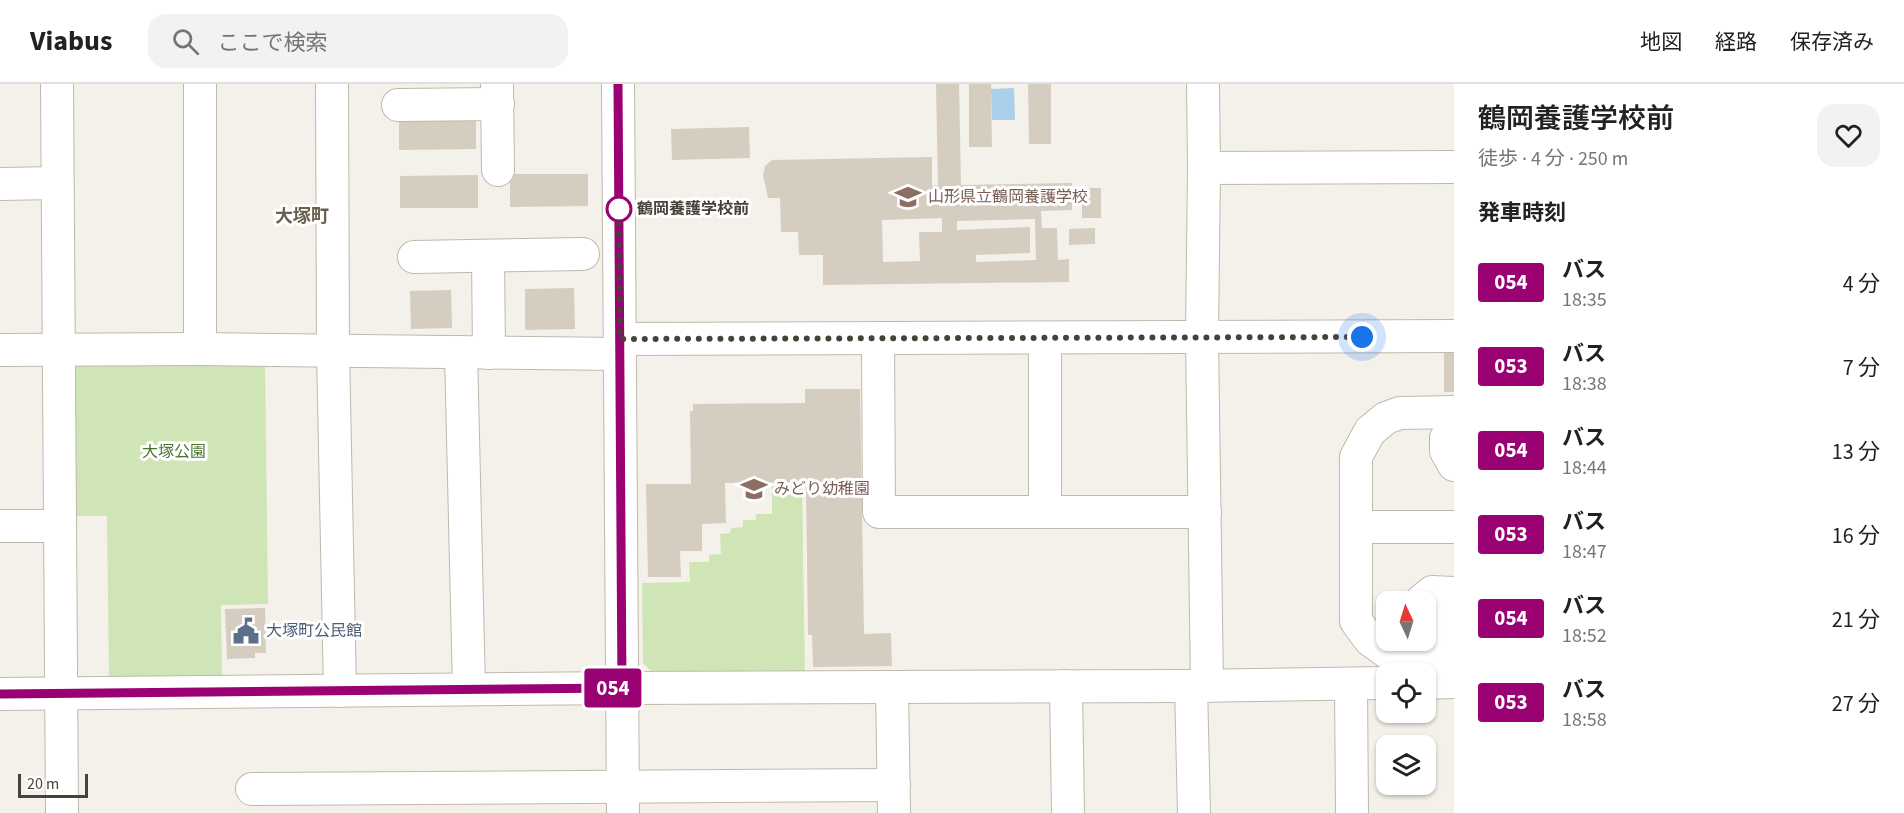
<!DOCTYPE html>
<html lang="ja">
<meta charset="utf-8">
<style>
body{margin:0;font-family:"Source Sans 3","Noto Sans JP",sans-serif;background:#f2f2f2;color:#222;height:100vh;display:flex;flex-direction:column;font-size:22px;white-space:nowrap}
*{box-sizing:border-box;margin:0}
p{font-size:20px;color:#767676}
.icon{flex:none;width:33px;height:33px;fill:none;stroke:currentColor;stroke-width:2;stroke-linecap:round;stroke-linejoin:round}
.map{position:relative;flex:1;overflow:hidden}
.details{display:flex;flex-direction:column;background:#fff;width:450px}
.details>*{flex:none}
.badge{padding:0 12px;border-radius:4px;font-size:21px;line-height:39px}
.needle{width:39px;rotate:356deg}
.fabs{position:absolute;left:1376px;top:507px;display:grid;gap:12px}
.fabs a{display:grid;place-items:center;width:60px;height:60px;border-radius:12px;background:#fff;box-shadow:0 2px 4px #0004;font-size:30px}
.scale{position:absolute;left:18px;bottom:15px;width:70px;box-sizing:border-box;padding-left:6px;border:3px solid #474239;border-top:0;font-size:16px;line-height:21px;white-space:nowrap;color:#474239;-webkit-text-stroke:4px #fff;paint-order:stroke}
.you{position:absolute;width:30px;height:30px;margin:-15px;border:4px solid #fff;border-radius:50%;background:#1a73e8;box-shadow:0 0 0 9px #1a73e833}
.map>.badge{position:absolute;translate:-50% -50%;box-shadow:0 0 0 3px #fff}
h2{padding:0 24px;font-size:22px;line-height:54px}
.round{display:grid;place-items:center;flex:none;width:63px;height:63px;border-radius:18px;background:#f2f2f2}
.head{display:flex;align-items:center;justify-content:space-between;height:102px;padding:0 24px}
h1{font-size:28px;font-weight:600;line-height:45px}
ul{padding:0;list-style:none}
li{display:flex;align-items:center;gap:18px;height:84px;padding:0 24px}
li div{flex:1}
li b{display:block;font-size:22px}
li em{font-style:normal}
li .badge{min-width:66px;font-weight:700;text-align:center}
header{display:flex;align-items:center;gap:36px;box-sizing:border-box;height:84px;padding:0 30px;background:#fff;border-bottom:2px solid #e0e0e0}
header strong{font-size:28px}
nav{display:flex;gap:33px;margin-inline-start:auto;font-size:21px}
.search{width:420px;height:54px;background:#f2f2f2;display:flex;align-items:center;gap:15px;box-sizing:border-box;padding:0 21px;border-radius:18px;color:#767676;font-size:22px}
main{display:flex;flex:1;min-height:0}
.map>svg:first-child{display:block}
.green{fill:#cfe5b6}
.water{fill:#abd0ec}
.building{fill:#d5cdc0;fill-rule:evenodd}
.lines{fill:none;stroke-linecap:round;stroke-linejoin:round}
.minor-casing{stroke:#bfb9ad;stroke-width:34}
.minor{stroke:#fff;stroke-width:32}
.line-casing{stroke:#fff;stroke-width:14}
.line{stroke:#9a0273;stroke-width:9}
.walk{stroke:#474239;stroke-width:6;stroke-dasharray:0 10.8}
.stop-dot{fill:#fff;stroke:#9a0273;stroke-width:3}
.labels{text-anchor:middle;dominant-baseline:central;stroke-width:6;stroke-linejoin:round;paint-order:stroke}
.education-label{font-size:16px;fill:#785e54;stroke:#fff;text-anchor:start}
.stop-label{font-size:16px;font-weight:bold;fill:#474239;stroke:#fff;text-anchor:start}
.park-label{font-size:16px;fill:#49762f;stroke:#fff}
.service-label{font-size:16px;fill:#4e5e75;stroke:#fff;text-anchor:start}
.neighbourhood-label{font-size:18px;font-weight:bold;fill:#696050;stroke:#fff}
</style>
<header>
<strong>Viabus</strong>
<div class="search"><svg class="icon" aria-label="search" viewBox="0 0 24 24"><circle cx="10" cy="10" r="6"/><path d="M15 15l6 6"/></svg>ここで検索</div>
<nav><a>地図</a><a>経路</a><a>保存済み</a></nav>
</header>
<main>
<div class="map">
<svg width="1454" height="729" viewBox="0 0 1454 729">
<rect width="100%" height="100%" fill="#f4f1ea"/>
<!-- green -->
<g class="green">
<path d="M265 274 268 520 221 521 222 593 109 595 107 432H69L66 293 83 275Z"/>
<path d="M772 402H802L805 591 656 592 643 579 642 499 690 498 689 478H709V471L721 470 720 450 730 449 731 444 743 443V436H756V430H772Z"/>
</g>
<!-- water -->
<path class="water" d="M1014 4 1015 36H992L991 5Z"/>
<!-- building -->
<g class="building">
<path d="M936 0H959L961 101 1072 99V126L1041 127 1042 144H1057L1058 176 1069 175V198L823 201V171H799L798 148H781L780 114H768L763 91 765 82 772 76 932 73V102L938 101ZM942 134V148H919L920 177 883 178 882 136ZM1035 135 1036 176 976 178V171L1030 169V143L957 146V137Z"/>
<path d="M969 0H991L992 63H969Z"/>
<path d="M1028 0H1051V60H1029Z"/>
<path d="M476 33V65L399 66V34Z"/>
<path d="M749 43 750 74 672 76 671 45Z"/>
<path d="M510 90H588V122L510 123Z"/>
<path d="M478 91V124H400V92Z"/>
<rect x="1082" y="104" width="19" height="30"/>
<path d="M1095 144V160L1069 161V145Z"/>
<path d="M574 204 575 245 525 246V205Z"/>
<path d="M451 206 452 244 411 245 410 207Z"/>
<rect x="1444" y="269" width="10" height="39"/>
<path d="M805 305H860L864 550 891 549 892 582 813 583 812 551H808L806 398 725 399 726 439 702 440V467H680L681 493H648L646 400H691L690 327H693V320L805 319Z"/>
<path d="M265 524 266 569H255V574L227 575 225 525Z"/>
</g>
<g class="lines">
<!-- minor casing -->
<g class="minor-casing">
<g id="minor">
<path d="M57 0 62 729"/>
<path d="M332 0 333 267 340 607"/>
<path d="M497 0 498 86"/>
<path d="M618 0 623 729"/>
<path d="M1203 0 1204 84 1202 254 1207 602"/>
<path d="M398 21 498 20"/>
<path d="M1204 84 1454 83"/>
<path d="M0 100 57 99"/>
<path d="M488 172 489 269"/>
<path d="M414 173 583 170"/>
<path d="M1045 254V428"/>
<path d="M620 255 1454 252"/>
<path d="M878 255 879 428H1205"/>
<path d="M200 265V0"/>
<path d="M0 266 200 265 620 270"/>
<path d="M461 268 469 605"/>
<path d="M1454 328 1400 329 1386 334 1370 347 1356 373V537L1370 556 1395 574H1454"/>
<path d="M1454 346 1446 354V367L1454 381"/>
<path d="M0 442H60"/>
<path d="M1357 443H1454"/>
<path d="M1420 518 1432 508 1454 509"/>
<path d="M1440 574 1439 539 1444 526 1454 525"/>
<path d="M1425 599 1454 598"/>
<path d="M1351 600 1352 729"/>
<path d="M1066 602 1068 729"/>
<path d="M1191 602 1194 729"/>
<path d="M892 603 894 729"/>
<path d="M0 610 623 604 1191 602 1386 599"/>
<path d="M252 705 894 701"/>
</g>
</g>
<!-- minor -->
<use href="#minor" class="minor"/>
</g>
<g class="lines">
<!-- line casing -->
<g class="line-casing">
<path id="line" d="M0 610 622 604 618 0"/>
</g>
<!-- line -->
<use href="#line" class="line"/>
<!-- walk -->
<path class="walk" d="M619 125V116L620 255 1362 253"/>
</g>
<!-- icons -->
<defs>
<g id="school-bare" transform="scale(2.07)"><path d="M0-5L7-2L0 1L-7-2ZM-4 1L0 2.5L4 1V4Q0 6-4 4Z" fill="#8d6e63" stroke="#fff" stroke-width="2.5" paint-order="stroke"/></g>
<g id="civic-bare" transform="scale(2.07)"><path d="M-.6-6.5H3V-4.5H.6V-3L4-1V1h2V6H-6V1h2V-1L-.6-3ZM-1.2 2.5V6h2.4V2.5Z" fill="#5c6f8a" stroke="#fff" stroke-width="2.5" paint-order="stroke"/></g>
</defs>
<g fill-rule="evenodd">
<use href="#school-bare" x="908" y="113"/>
<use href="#school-bare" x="754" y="405"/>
<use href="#civic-bare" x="246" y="547"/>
</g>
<!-- markers -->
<circle class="stop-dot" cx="619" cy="125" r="12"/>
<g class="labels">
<!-- education labels -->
<g class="education-label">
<text x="928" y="113">山形県立鶴岡養護学校</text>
<text x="774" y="405">みどり幼稚園</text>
</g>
<!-- stop labels -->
<g class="stop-label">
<text x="637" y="125">鶴岡養護学校前</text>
</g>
<!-- park labels -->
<g class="park-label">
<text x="174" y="368">大塚公園</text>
</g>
<!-- service labels -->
<g class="service-label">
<text x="266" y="547">大塚町公民館</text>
</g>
<!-- neighbourhood labels -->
<g class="neighbourhood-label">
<text x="302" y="132">大塚町</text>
</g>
</g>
</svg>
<div class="fabs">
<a><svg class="needle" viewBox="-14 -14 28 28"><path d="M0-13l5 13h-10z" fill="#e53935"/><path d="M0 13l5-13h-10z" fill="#767676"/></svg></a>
<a><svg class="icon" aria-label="locate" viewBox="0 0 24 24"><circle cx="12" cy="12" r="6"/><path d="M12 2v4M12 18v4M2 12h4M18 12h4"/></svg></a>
<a><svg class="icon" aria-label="layers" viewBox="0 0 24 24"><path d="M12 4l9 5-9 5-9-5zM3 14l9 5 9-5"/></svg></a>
</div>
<div class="scale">20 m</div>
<div class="you" style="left:1362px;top:253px"></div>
<b class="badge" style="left:613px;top:604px;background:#9a0273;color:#fff">054</b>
</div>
<section class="details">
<div class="head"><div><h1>鶴岡養護学校前</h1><p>徒歩 · 4 分 · 250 m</p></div><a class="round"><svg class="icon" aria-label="heart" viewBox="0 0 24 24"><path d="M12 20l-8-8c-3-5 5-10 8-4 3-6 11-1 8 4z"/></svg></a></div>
<h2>発車時刻</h2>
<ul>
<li><span class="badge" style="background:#9a0273;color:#fff">054</span><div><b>バス</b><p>18:35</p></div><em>4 分</em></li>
<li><span class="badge" style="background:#9a0273;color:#fff">053</span><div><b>バス</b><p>18:38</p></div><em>7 分</em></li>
<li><span class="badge" style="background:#9a0273;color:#fff">054</span><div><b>バス</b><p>18:44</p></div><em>13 分</em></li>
<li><span class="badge" style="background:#9a0273;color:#fff">053</span><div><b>バス</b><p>18:47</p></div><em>16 分</em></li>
<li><span class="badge" style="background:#9a0273;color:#fff">054</span><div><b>バス</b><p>18:52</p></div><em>21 分</em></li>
<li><span class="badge" style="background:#9a0273;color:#fff">053</span><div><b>バス</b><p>18:58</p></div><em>27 分</em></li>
</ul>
</section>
</main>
